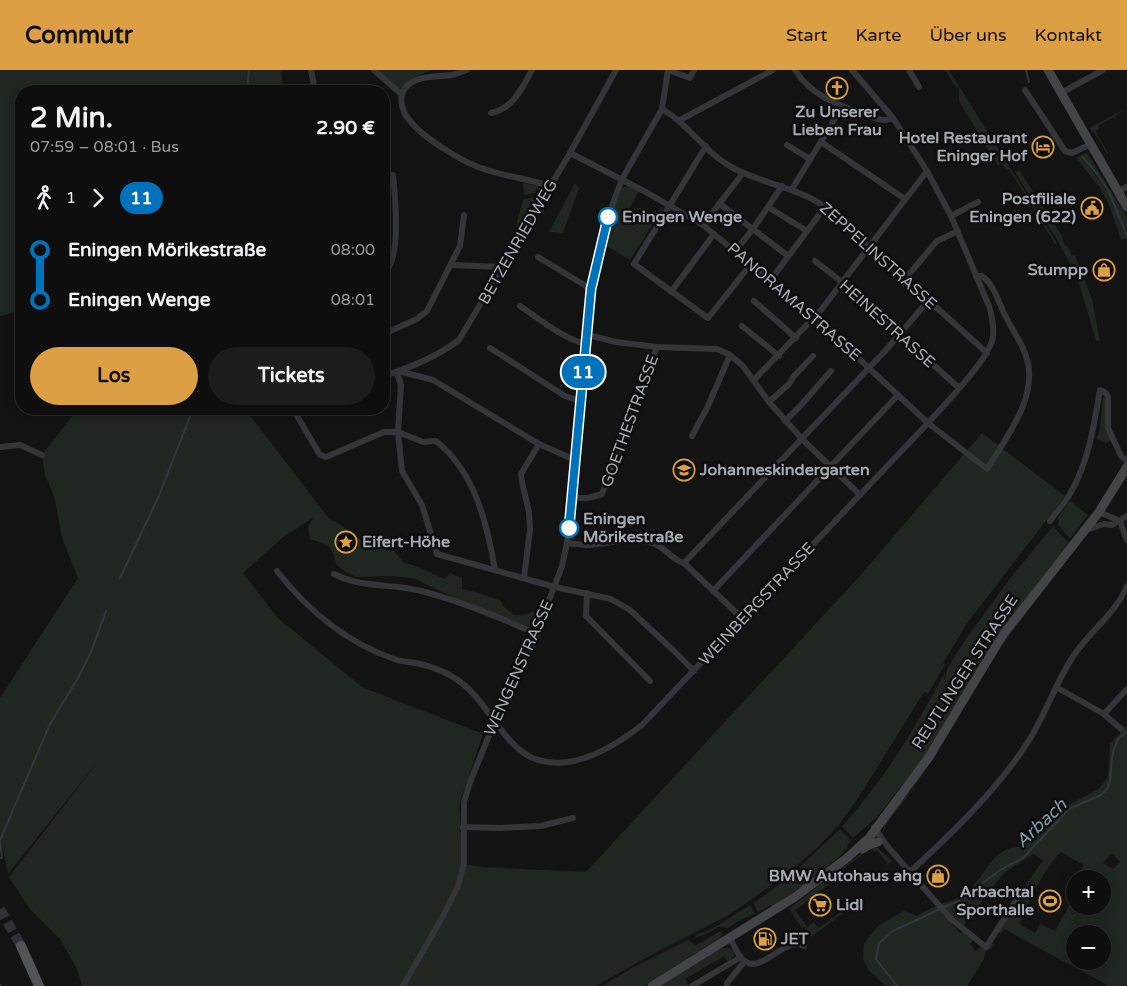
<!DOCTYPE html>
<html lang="de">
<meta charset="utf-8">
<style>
body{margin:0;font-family:"Varela Round",sans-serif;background:#1c1c1d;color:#f1f3f6;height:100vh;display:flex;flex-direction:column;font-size:19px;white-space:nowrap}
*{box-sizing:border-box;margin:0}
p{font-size:16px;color:#9b9c9e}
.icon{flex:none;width:28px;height:28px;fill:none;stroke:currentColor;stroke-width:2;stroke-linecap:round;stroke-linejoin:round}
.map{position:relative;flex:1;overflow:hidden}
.drawer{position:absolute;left:15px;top:15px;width:375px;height:330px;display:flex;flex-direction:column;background:#0e0e0f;border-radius:20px;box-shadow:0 2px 12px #0003,0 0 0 1px #2e2e2f}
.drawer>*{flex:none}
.badge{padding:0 10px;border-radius:16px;font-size:18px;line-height:32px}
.buttons{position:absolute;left:1066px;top:800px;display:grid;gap:10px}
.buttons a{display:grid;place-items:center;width:45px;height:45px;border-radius:50%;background:#0e0e0f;box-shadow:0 2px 12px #0003,0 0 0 1px #2e2e2f;font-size:25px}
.map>.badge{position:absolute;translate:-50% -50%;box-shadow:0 0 0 2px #fff}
.legs{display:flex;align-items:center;gap:8px;height:55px;padding:0 15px;font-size:16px}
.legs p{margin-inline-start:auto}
.headline{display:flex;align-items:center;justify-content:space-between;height:85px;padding:0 15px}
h1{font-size:28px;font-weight:800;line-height:38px}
.cta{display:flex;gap:10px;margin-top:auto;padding:10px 15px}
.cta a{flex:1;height:58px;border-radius:30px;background:#dc9f43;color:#111;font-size:20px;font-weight:800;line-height:58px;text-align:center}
.cta a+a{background:#1c1c1d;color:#f1f3f6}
ul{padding:0 15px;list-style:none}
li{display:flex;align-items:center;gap:18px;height:50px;font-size:19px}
li i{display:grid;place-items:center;width:8px;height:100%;margin:0 6px;background:currentColor}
li i::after{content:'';width:12px;height:12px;margin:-6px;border:4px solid;border-radius:50%;background:#0e0e0f}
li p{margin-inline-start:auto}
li:first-child i{background:linear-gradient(#0000 50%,currentColor 0)}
li:last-child i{background:linear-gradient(currentColor 50%,#0000 0)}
header{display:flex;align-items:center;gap:30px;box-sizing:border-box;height:70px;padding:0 25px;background:#dc9f43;color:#111}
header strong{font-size:24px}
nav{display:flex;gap:28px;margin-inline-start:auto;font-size:18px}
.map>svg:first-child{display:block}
.green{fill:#202620;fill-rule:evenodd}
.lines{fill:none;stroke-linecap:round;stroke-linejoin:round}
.stream{stroke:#30383d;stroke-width:2}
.primary-tunnel{stroke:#303134;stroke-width:10;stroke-dasharray:10 5;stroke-linecap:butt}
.minor{stroke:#343539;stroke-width:6}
.secondary{stroke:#434448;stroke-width:9}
.primary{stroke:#515357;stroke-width:10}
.line-1-casing{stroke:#fff;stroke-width:11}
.line-1{stroke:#0072bc;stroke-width:8}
.stop-1-dot{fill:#fff;stroke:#0072bc;stroke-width:2.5}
.labels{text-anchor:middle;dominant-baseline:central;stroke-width:5;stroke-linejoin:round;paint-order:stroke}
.poi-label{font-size:16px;font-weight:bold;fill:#a6abb3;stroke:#0e0e0f;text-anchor:end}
.stop-label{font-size:16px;font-weight:bold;fill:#a6abb3;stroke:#0e0e0f;text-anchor:start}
.street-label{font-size:16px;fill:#a6abb3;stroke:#0e0e0f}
.water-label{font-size:18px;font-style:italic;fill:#809aab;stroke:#0e0e0f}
</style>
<header>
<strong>Commutr</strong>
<nav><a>Start</a><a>Karte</a><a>Über uns</a><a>Kontakt</a></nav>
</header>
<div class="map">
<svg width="1127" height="916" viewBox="0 0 1127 916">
<rect width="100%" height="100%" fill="#131314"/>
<!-- green -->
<g class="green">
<path d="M0 0H281L283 21H21V241L0 246Z"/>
<path d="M376 0H431L416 7 399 19Z"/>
<path d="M945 0H949L1057 173 1055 174 1009 99 1006 100 1002 94 998 96 959 31V19L955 16Z"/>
<path d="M1127 38 1115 46 1117 50 1114 47 1110 49 1112 53 1110 49 1098 56 1099 59 1096 61V62L1108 83 1112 81 1107 84 1098 68 1089 58Z"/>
<path d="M1087 83 1127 147V163L1109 121 1082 84Z"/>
<path d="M1081 86 1108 122 1127 168 1121 170 1110 137 1101 119 1076 88Z"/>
<path d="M1019 100 1061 164 1065 176 1067 175 1072 186 1075 185 1092 229 1100 271H1096L1077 206 1056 168 1015 102Z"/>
<path d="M523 113 538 116V119H536L535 123 524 125Z"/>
<path d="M575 113 579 118 563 163 549 162Z"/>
<path d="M628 115 639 121 628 141 635 146 642 138 655 147 662 136 663 138 630 190 608 177 606 171 613 140 622 118Z"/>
<path d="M535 127 536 131 516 164 514 165 523 129Z"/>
<path d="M1103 327H1105V355L1111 370 1106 373 1097 369 1100 358Z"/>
<path d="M74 339H250L249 344 330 450 337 452 357 467 375 473 386 480 394 481 403 492 413 495 445 509 450 503 462 508V519L480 523 501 531 503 536 514 545 528 544 533 541 540 544 530 556 518 554 463 532 415 509 394 506 356 507 344 501 336 494 334 485 329 476 310 469 308 457 314 447 281 469 243 503 278 548 362 617 483 664 459 735 463 794 483 797 586 802 858 508 982 363 1065 426 968 552 943 593 945 595 928 624 924 622 859 727 839 755 819 776 785 806 729 845 653 884 596 916H404L457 815 402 916H82L77 899 60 869 30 839 9 807 100 689 8 804 1 770H0V628L78 508 62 468 54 426 45 405 42 385 72 346Z"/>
<path d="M1070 431 1088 445 1070 469 1058 455 1059 450 1057 449Z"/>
<path d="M1053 456 1069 473 1000 561 923 689 876 748 853 768 842 756C883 712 917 655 945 602L944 610H945L947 599 963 573 1011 507Z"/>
<path d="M1016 555 988 597 935 686 908 726 887 753 883 762C883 750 905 729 913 718 946 670 975 618 1005 568Z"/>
<path d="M1127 655V916H1106L1107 915 1004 859 1001 863 995 861 1043 790 1033 784 1004 803 962 857 955 852 952 854 960 863 965 860 975 868 970 874 976 881 990 871 994 875 990 879 986 881 984 889 967 916H886L869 901 863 889 864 873 879 855 904 841 917 846C924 842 931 838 938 835 948 831 958 830 966 823 985 807 992 776 1021 777L1046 747 1098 719 1108 707 1110 674ZM1060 782 1084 795 1069 815 1071 816 1070 818 1075 821V809H1102V836H1075V824L1055 861 1040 854 1035 863 1019 854 1028 838 1026 837 1045 802ZM1112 783 1120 792 1113 799 1103 793ZM1075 864H1102V891H1075Z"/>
<path d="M840 759 851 771 847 776 848 778C825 801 799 819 771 837L770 835 758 842 753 833 787 809Z"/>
<path d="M872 777 878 778 892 791 884 797 887 793 877 780 874 782 871 778 830 809 829 808 866 780Z"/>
<path d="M828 808 831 813 795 840 807 857 814 852 819 858 848 836 850 838 811 867 804 857 802 858 789 839Z"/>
<path d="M750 835 755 844 740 850 728 858 719 857 709 863 695 868 696 865 715 857Z"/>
<path d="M721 861 723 864 718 869 644 916H602L632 898 688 870 696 875Z"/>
<path d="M722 878H729L734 882V886L728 892 724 886 685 909 689 916H659Z"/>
</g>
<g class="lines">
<!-- stream -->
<g class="stream">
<path d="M1026 0 1029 12"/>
<path d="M247 21 249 0"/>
<path d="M1082 86 1097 104 1109 122 1127 166"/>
<path d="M120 508 158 428 193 339"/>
<path d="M0 788H2L0 770 50 654 78 608 91 582 106 541"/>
<path d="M944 837 959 831 1000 800 1023 788 1069 739 1101 725 1107 719 1110 712 1112 688 1114 679 1118 669 1127 661"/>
<path d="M0 915 1 916"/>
<path d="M897 916 876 889 879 873 893 861 940 839"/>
</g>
<!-- primary-tunnel -->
<path class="primary-tunnel" d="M0 839 21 876"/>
<!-- minor -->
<g class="minor">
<path d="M311 0 315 21"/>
<path d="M374 0 401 24"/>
<path d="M467 0C462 2 457 4 452 5 438 7 420 5 408 15 400 21 400 33 404 42 416 65 463 93 487 100 508 107 529 109 550 116"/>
<path d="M668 0 690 8 694 0"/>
<path d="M795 0C811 25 836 35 863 43 873 47 882 53 893 48"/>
<path d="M909 0 919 17"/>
<path d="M1025 20 1065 81 1072 83 1091 74"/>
<path d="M1061 23 1103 0"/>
<path d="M662 39C689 54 705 83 733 98 763 114 797 117 825 137L987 283"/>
<path d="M491 43C513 39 522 18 532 0"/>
<path d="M680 50 773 0"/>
<path d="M821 72 905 129"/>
<path d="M787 75 810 89"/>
<path d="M706 76 634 194 708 248 751 194"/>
<path d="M570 83 644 121 703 155 814 247 928 353 987 399C1006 368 1040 325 1026 286 1022 273 1013 261 1007 249 999 235 995 215 982 206H976"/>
<path d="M792 119 842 37"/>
<path d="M1118 121 1127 117"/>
<path d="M720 134 788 186"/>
<path d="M768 137 807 161"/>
<path d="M951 146 978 132"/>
<path d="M703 155 743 103"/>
<path d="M735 181 753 159 782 116"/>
<path d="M538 187 591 219"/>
<path d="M815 191 842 212 959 318"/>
<path d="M451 195 503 197"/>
<path d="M384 203C402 190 395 125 393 105"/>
<path d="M905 209 937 171 958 161"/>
<path d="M770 211 825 137"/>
<path d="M671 222 714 164"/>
<path d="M754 231 796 268"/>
<path d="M520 236C541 250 562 268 586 274"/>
<path d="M742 256 779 286"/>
<path d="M588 265 616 272 657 277 717 279 730 285 743 296 769 332 802 369 860 425"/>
<path d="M384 267 386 263 417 249 427 241 460 176 464 145"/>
<path d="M490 278 565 326 580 331"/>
<path d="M402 302 433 310 539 374 575 390"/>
<path d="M397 303 401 315 398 362 402 401 422 435 437 484 555 517 611 529 630 540 673 580 694 601"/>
<path d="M384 306C409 298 438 286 459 270L570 83 616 0"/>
<path d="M754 310 821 240 927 101"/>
<path d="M769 332 789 314 794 306 813 286"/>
<path d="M293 339 320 385 326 387 384 362H398L423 372 436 371C475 402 487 453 495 500"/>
<path d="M785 351C802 336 815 318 831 301"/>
<path d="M692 366 708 336 730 285"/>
<path d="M0 377 20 375 42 385"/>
<path d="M572 428H588L602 424 613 395 625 358 657 277"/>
<path d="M1099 442 1120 451"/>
<path d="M1050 451C1057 441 1066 432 1071 422 1089 390 1094 355 1100 320L1106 323 1108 327V358L1121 386 1127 391"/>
<path d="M1120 451 1127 470"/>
<path d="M1086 460 1104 454 1112 455 1127 446"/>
<path d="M567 473C575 474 583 475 590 475 611 473 632 467 652 473 665 476 671 490 684 493L743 549"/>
<path d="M684 493 885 281 928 231"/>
<path d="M277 501C308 541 349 574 397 590 403 592 410 592 416 593 434 597 450 603 464 615 490 635 506 681 538 690 575 701 614 677 642 655L928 353C943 336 991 287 993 267 994 257 992 246 989 236L951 146 927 101 893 48 852 0"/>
<path d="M334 504C363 519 392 513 421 521 461 531 499 547 537 564"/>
<path d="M524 508 530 460 529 442 522 412 521 404 539 374"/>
<path d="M713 521 898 325"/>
<path d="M587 523 586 546 650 611"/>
<path d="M1056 617 1104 644 1121 659"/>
<path d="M1104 644 1127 619"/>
<path d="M463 757 500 758 541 756 573 748"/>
<path d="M874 757 888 777 951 849 986 877 1020 824"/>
<path d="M911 801C952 763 995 722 1026 675 1045 647 1055 613 1074 585 1090 561 1117 542 1127 516"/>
<path d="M730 868C733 874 737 883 742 889 761 908 783 865 804 876"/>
<path d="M403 916 443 846 458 816 464 793V732L470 712 495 651 532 575 562 496 567 473 572 435 591 219 601 174 613 133 622 109 662 39 668 0"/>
<path d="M692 916 741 887"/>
<path d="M727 916V913L745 891"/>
</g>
<!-- secondary -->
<g class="secondary">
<path d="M1048 0 1127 137"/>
<path d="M862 779 871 774 878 772"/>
<path d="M652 916 795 827 847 788 869 768 929 687 1002 566 1099 442 1127 397"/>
</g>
<!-- primary -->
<path class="primary" d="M21 876 39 916"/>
</g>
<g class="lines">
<!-- line-1 casing -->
<g class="line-1-casing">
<path id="line-1" d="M569 458 591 219 608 147"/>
</g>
<!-- line-1 -->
<use href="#line-1" class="line-1"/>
</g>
<!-- icons -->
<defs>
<g id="church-ring" transform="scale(1.125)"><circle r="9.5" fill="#0e0e0f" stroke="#dc9f43" stroke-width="1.5"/><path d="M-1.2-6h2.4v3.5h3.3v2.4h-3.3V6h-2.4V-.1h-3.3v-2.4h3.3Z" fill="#dc9f43"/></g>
<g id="hotel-ring" transform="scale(1.125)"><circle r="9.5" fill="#0e0e0f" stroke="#dc9f43" stroke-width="1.5"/><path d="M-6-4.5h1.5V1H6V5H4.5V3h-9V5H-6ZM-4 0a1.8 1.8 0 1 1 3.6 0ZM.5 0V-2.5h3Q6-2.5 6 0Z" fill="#dc9f43"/></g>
<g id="civic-ring" transform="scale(1.125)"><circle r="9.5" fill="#0e0e0f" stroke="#dc9f43" stroke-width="1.5"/><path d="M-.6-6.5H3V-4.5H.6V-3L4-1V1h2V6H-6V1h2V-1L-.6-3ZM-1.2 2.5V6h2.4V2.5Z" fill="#dc9f43"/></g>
<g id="shop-ring" transform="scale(1.125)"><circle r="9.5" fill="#0e0e0f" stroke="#dc9f43" stroke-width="1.5"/><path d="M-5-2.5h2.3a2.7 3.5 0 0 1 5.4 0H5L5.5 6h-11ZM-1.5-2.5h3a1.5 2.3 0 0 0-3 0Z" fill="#dc9f43"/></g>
<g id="school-ring" transform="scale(1.125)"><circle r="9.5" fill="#0e0e0f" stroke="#dc9f43" stroke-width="1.5"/><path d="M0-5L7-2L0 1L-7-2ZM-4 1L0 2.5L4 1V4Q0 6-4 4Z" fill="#dc9f43"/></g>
<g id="sight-ring" transform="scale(1.125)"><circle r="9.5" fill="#0e0e0f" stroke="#dc9f43" stroke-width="1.5"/><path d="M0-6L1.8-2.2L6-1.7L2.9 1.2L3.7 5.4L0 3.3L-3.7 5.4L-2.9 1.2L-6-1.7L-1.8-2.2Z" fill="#dc9f43"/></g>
<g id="stadium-ring" transform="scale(1.125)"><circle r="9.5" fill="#0e0e0f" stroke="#dc9f43" stroke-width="1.5"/><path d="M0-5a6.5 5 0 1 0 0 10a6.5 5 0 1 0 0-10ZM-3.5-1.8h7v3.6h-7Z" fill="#dc9f43"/></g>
<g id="supermarket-ring" transform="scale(1.125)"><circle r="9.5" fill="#0e0e0f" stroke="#dc9f43" stroke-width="1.5"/><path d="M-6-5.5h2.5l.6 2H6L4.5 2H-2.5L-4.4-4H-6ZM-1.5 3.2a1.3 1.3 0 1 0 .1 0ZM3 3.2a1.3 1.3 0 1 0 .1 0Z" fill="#dc9f43"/></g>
<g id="fuel-ring" transform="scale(1.125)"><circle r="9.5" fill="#0e0e0f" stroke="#dc9f43" stroke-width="1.5"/><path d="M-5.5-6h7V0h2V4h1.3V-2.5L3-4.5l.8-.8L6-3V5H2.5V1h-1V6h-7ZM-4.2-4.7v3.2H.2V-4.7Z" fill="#dc9f43"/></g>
</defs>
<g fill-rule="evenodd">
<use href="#church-ring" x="837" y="18"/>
<use href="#hotel-ring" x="1043" y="77"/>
<use href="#civic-ring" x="1092" y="138"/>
<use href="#shop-ring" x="1104" y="200"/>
<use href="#school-ring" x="684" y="400"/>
<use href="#sight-ring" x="346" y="472"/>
<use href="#shop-ring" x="938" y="806"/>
<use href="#stadium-ring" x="1050" y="831"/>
<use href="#supermarket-ring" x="820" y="835"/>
<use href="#fuel-ring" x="765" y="869"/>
</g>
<!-- markers -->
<g class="stop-1-dot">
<circle cx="608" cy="147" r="9"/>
<circle cx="569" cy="458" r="9"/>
</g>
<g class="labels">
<!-- poi labels -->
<g class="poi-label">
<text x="837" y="42" text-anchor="middle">Zu Unserer<tspan x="837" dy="18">Lieben Frau</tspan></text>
<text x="1027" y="68">Hotel Restaurant<tspan x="1027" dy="18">Eninger Hof</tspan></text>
<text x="1076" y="129">Postfiliale<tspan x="1076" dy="18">Eningen (622)</tspan></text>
<text x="1088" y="200">Stumpp</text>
<text x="700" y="400" text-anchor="start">Johanneskindergarten</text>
<text x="362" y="472" text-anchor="start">Eifert-Höhe</text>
<text x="922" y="806">BMW Autohaus ahg</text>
<text x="1034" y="822">Arbachtal<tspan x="1034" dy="18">Sporthalle</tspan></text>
<text x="836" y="835" text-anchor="start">Lidl</text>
<text x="781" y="869" text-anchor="start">JET</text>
</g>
<!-- stop labels -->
<g class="stop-label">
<text x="622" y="147">Eningen Wenge</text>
<text x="583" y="449">Eningen<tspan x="583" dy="18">Mörikestraße</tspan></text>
</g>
<!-- street labels -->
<g class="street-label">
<text transform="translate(518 172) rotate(-60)">BETZENRIEDWEG</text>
<text transform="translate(878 186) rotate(42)">ZEPPELINSTRASSE</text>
<text transform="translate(794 232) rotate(41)">PANORAMASTRASSE</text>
<text transform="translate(887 254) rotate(42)">HEINESTRASSE</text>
<text transform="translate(630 351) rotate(-70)">GOETHESTRASSE</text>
<text transform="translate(757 534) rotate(-47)">WEINBERGSTRASSE</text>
<text transform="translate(519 598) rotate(-66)">WENGENSTRASSE</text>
<text transform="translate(965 602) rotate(-57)">REUTLINGER STRASSE</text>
</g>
<!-- water labels -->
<g class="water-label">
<text transform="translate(1041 753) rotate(-43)">Arbach</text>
</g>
</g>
</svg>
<div class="buttons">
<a>+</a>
<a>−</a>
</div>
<b class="badge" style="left:583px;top:302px;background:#0072bc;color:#fff">11</b>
<section class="drawer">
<div class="headline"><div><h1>2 Min.</h1><p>07:59 – 08:01 · Bus</p></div><b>2.90 €</b></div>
<div class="legs"><svg class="icon" aria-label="walk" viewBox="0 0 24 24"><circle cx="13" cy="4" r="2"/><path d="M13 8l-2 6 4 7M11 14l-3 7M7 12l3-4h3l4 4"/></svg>1<svg class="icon" aria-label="forward" viewBox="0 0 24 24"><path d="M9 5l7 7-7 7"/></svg><b class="badge" style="background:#0072bc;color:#fff">11</b></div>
<ul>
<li><i style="color:#0072bc"></i><b>Eningen Mörikestraße</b><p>08:00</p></li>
<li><i style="color:#0072bc"></i><b>Eningen Wenge</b><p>08:01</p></li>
</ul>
<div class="cta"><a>Los</a><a>Tickets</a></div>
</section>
</div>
